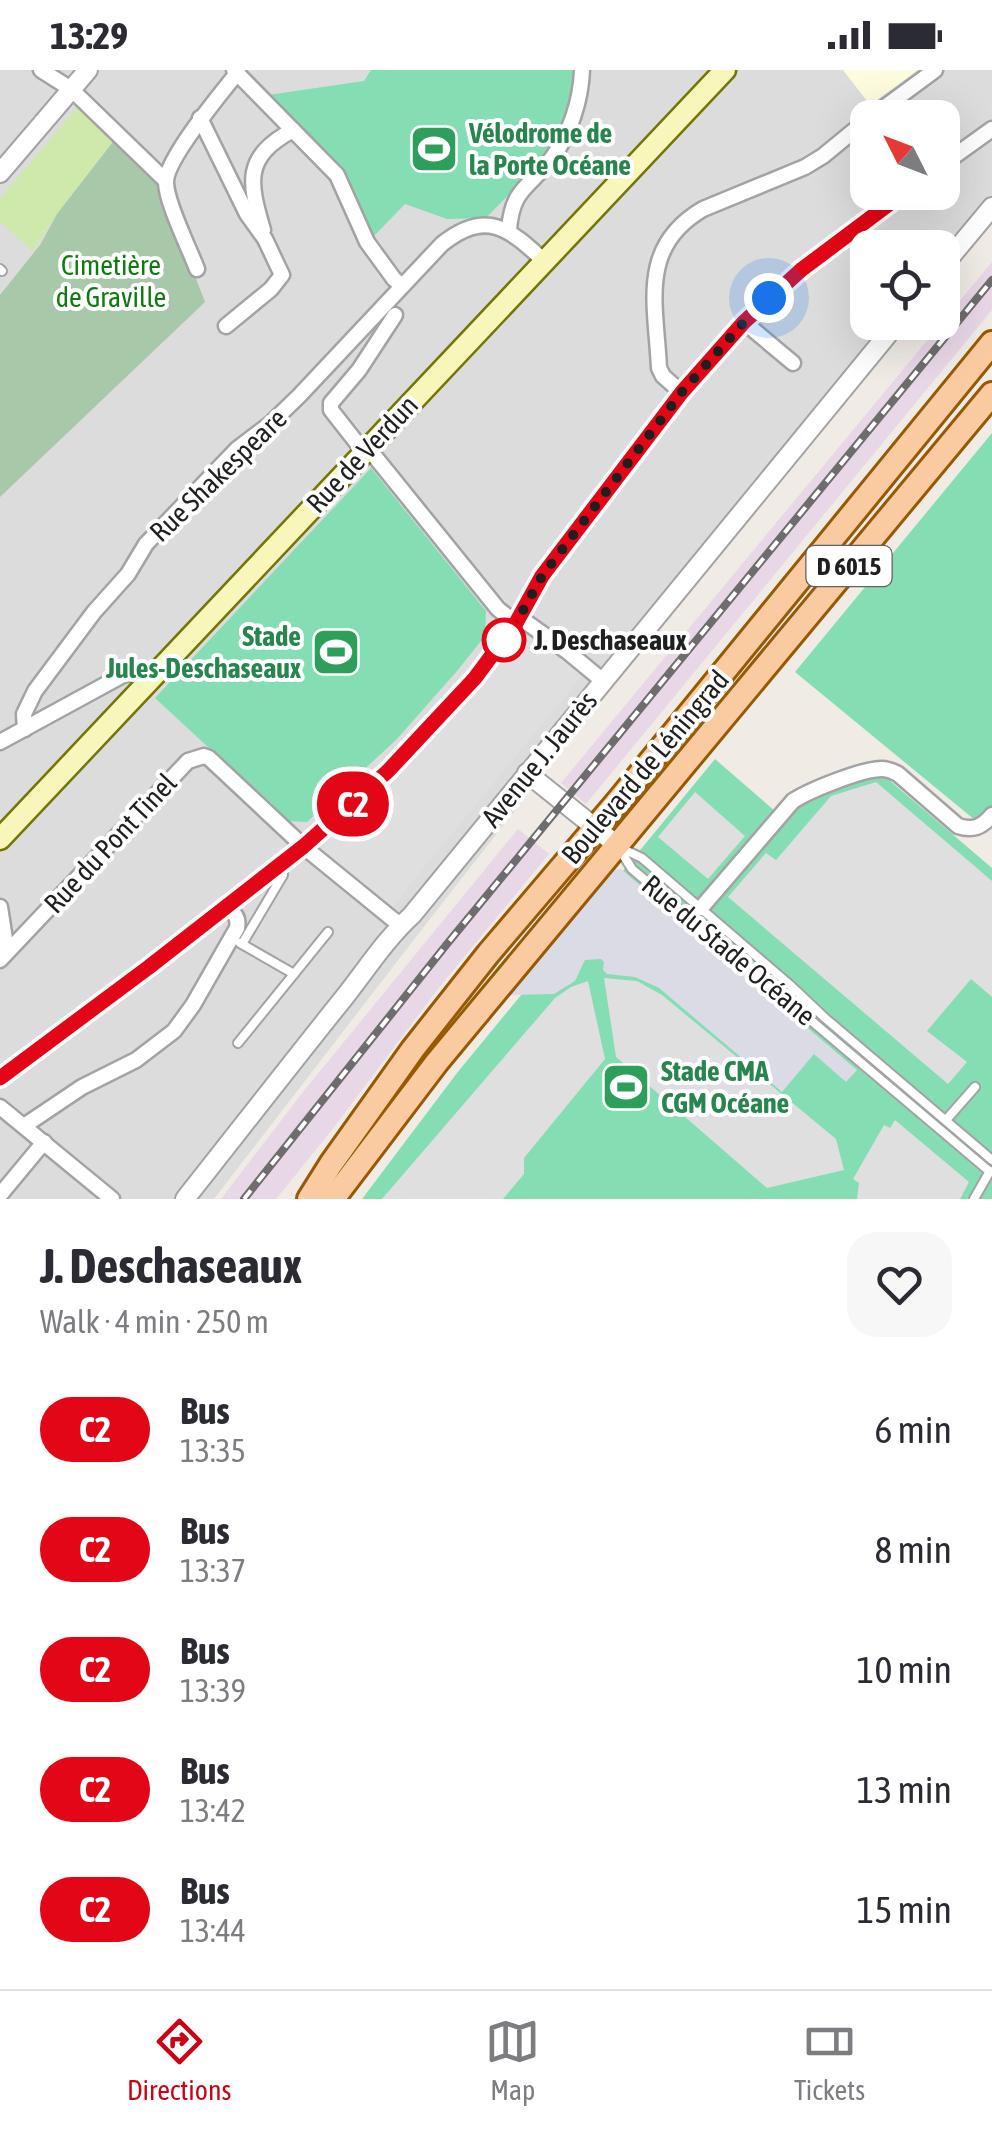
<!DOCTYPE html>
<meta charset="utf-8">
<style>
body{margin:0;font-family:"Asap Condensed",sans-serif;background:#f7f7f7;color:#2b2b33;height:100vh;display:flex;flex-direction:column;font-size:38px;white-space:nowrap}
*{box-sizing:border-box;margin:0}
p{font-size:32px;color:#7c7c81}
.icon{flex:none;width:55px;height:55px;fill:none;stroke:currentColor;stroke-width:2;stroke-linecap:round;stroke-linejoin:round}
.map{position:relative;height:1129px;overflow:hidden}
.side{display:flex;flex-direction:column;background:#fff;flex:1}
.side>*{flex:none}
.badge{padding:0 20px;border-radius:32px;font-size:35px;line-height:65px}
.needle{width:65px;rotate:312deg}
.tools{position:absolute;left:850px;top:30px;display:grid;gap:20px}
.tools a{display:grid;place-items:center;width:110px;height:110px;border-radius:20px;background:#fff;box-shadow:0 10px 40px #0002;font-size:50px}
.you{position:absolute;width:50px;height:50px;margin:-25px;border:8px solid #fff;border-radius:50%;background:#1a73e8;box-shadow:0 0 0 15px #1a73e833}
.map>.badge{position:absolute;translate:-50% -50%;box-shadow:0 0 0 5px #fff}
.round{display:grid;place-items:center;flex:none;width:105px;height:105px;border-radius:30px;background:#f7f7f7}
.headline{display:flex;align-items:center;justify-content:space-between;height:170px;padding:0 40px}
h1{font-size:48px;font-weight:700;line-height:75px}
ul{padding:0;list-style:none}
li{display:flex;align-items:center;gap:30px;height:120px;padding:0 40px}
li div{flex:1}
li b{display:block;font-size:38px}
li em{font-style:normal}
li .badge{min-width:110px;font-weight:700;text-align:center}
.status{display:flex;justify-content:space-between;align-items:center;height:70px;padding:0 50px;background:#fff;direction:ltr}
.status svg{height:28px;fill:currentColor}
.tabs{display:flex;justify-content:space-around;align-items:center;height:140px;border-top:2px solid #e1e1e2;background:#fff;font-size:28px;color:#7c7c81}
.tabs a{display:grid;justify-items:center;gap:5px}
.tabs .on{color:#ca0415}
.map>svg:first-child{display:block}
.residential{fill:#dddcdc;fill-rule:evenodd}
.industrial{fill:#e8d7e7}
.education{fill:#fefcdf}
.grass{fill:#cfe9ac}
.cemetery{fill:#a7c8a9}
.pitch{fill:#85ddb3}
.parking{fill:#dfdfdf}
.plaza{fill:#dadbe5}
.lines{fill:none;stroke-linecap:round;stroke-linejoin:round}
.service-casing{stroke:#a3a3a3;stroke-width:12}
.minor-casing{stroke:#a3a3a3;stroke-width:19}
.tertiary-casing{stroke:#a3a3a3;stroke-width:22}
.secondary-casing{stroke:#737507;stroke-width:25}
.primary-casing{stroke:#975903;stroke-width:28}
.service{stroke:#fff;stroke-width:8}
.minor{stroke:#fff;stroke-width:14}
.tertiary{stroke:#fff;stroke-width:18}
.secondary{stroke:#f8f6ba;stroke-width:20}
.primary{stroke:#facba0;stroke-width:22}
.rail-casing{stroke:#6d6d6d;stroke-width:8}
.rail{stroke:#fff;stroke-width:4;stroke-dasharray:11;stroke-linecap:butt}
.line-casing{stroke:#fff;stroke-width:22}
.line{stroke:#e30616;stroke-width:15}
.walk{stroke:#1f1f1f;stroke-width:10;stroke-dasharray:0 18}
.stop-dot{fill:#fff;stroke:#e30616;stroke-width:5}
.labels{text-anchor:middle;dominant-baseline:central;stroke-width:8;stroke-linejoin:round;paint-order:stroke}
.shield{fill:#fff;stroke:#626262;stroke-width:2.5}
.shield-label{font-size:25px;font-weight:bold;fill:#1f1f1f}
.leisure-label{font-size:28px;font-weight:bold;fill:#27864d;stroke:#fff;text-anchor:start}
.park-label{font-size:28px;fill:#0e7c0d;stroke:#fff}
.street-label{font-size:28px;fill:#1f1f1f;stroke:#fff}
.stop-label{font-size:28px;font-weight:bold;fill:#1f1f1f;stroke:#fff;text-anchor:start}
</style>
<div class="status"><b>13:29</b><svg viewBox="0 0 49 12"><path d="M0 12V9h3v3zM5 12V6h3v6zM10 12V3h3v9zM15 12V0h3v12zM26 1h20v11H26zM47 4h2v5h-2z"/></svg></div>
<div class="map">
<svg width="992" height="1129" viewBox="0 0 992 1129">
<rect width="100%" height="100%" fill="#f0ebe5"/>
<!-- residential -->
<path class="residential" d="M0 0H992V131L943 194 942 178H868V252L897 253 419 863 214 1129H0ZM868 48H942V122H868Z"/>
<!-- industrial -->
<g class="industrial">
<path d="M992 192V240L586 734 561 713Z"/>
<path d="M518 759 549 784 437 920 335 1056 276 1129H221L303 1022Z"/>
</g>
<!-- education -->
<path class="education" d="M843 0H918L870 35Z"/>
<!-- grass -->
<path class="grass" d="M80 34 116 68 57 144 33 181 0 152V128Z"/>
<!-- cemetery -->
<path class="cemetery" d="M116 68 158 110 205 232 0 427V225L40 175 57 144Z"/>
<!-- pitch -->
<g class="pitch">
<path d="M371 0H577C576 11 575 22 573 32 561 79 518 114 486 148L447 149 405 134 372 168 344 105 268 25 364 11Z"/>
<path d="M992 363V741L981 755 795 602Z"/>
<path d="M371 398 486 541 485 566 457 601 396 670 307 752 288 751 155 628Z"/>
<path d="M715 689 776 742 791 726 807 715 860 699 882 704 992 798V1129H362L457 1003Z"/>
</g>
<!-- parking -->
<g class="parking">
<path d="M522 561 540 568 585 602 390 839 322 784 323 770 362 737 421 679Z"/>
<path d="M876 712 992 811V927L971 909 927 961 967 992 948 1014 728 827 766 783 776 790 831 726Z"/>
<path d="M695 722 745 766 708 809 658 767Z"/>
<path d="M604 908 637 911 662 925 836 1069 844 1100 767 1118 616 987Z"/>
<path d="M588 911 605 989 524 1088V1104L503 1129H382L555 928 571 917Z"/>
<path d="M895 1050 969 1112 960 1129H857L859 1113 853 1109 884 1055 890 1058Z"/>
</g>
<!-- plaza -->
<path class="plaza" d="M621 799 857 1000 846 1012 814 984 782 1022 659 918 635 907 607 904 603 900 604 892 601 889 585 890 575 911 554 924 506 925 612 800Z"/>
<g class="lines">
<!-- service casing -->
<g class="service-casing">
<g id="service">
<path d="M0 199 2 201"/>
<path d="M621 778 642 788 790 915 825 948 992 1090"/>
<path d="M620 780 632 799 989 1101"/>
<path d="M240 873 294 904"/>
<path d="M242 874 283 805 282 795"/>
<path d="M238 973 328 862"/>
<path d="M946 1050 975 1017"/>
<path d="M974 1129 990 1101"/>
</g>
</g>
<!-- minor casing -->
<g class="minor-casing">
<g id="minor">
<path d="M41 0 71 19 165 110"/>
<path d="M234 0 337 105 367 172 394 209 402 216"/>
<path d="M200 48 247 144 265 169 282 205 271 219 226 256"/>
<path d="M870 48 935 0"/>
<path d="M942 95 992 59"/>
<path d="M263 160C249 112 243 87 293 60"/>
<path d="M509 160C512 118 529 118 552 88 570 64 581 30 582 0"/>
<path d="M197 199C189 178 166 132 166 112 166 89 222 22 238 2"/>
<path d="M744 252 793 293"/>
<path d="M681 322 663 306 659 298C656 234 638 177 703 139L805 97 823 86 868 49"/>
<path d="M368 378 498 539 516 553"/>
<path d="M364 382 331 340V333L359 300 395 245"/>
<path d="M519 547 568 582 603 611"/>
<path d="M25 659 24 644 35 621 94 542 128 504 146 474 237 379 270 354 299 326 442 174C486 139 509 158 545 192"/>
<path d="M0 672 123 605 136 602 150 610"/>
<path d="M0 837 7 882"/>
<path d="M701 838 793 731C810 720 862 699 882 699 889 699 892 701 898 704L958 756C973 761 982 757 992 745"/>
<path d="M0 890 188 691 204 686 209 688 304 777 401 856"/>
<path d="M0 1008 149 897 304 777 372 717 475 608 516 553 542 506 681 322 744 252 801 200 905 122"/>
<path d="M0 1037 112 1129"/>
<path d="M24 1056 82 1017 136 990 174 961 193 935 237 858C239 847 235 844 226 837"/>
<path d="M0 1125 44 1072"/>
</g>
</g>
<!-- tertiary casing -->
<g class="tertiary-casing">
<g id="tertiary">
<path d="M0 103 88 0"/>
<path d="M942 197 992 137"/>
<path d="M527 703 618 776"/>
<path d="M185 1129C238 1062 290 995 343 929 366 900 385 870 412 845L898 252"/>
</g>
</g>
<!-- secondary casing -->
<g class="secondary-casing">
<path id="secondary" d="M0 769 725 0"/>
</g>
<!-- primary casing -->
<g class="primary-casing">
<g id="primary">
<path d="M309 1129 331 1094 413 979 488 884 619 730 992 273"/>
<path d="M333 1129 437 992 992 324"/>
</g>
</g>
<!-- service -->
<use href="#service" class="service"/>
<!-- minor -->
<use href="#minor" class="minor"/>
<!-- tertiary -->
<use href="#tertiary" class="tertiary"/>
<!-- secondary -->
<use href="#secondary" class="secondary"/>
<!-- primary -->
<use href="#primary" class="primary"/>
<!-- rail casing -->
<g class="rail-casing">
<path id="rail" d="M244 1129 447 874 992 210"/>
</g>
<!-- rail -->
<use href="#rail" class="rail"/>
</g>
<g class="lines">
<!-- line casing -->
<g class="line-casing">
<path id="line" d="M0 1008 149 897 304 776 388 701 475 608 516 553 542 506 682 322 744 252 801 200 905 122"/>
</g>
<!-- line -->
<use href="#line" class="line"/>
<!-- walk -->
<path class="walk" d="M504 570 516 553 542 506 682 322 744 252 769 228"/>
</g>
<!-- icons -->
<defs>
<g id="stadium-square" transform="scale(2.5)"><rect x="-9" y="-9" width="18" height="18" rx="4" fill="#2e9e5b" stroke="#fff"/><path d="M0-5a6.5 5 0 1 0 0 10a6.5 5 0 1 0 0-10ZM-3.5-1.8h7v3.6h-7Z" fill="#fff"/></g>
</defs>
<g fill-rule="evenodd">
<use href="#stadium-square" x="434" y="79"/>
<use href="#stadium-square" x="336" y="582"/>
<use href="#stadium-square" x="626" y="1017"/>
</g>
<!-- markers -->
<circle class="stop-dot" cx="504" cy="570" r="20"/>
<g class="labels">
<!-- shield labels -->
<rect class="shield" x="806.5" y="476" width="85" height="40" rx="8"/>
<g class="shield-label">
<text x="849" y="496">D 6015</text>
</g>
<!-- leisure labels -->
<g class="leisure-label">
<text x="469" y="63">Vélodrome de<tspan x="469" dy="32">la Porte Océane</tspan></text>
<text x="301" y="566" text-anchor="end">Stade<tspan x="301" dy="32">Jules-Deschaseaux</tspan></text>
<text x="661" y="1001">Stade CMA<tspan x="661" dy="32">CGM Océane</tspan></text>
</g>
<!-- park labels -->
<g class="park-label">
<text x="111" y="195">Cimetière<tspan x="111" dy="32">de Graville</tspan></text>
</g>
<!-- street labels -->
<g class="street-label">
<text transform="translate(362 384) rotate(-47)">Rue de Verdun</text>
<text transform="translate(218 405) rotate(-44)">Rue Shakespeare</text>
<text transform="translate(539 689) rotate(-51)">Avenue J. Jaurès</text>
<text transform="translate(645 697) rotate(-50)">Boulevard de Léningrad</text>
<text transform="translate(110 773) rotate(-47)">Rue du Pont Tinel</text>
<text transform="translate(729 880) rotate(40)">Rue du Stade Océane</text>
</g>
<!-- stop labels -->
<g class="stop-label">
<text x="534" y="570">J. Deschaseaux</text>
</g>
</g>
</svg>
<div class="tools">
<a><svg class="needle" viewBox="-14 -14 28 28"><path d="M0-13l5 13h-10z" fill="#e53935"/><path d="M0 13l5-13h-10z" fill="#7c7c81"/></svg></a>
<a><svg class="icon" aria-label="locate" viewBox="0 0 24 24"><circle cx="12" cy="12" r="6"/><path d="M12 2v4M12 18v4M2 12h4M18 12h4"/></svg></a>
</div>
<div class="you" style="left:769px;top:228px"></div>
<b class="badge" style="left:353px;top:734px;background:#e30616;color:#fff">C2</b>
</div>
<section class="side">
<div class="headline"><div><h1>J. Deschaseaux</h1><p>Walk · 4 min · 250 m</p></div><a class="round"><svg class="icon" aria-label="heart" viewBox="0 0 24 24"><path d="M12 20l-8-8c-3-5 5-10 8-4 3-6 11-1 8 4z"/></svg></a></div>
<ul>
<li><span class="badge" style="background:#e30616;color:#fff">C2</span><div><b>Bus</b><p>13:35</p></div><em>6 min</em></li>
<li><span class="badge" style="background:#e30616;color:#fff">C2</span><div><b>Bus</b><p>13:37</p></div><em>8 min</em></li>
<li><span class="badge" style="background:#e30616;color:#fff">C2</span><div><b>Bus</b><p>13:39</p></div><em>10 min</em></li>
<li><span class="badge" style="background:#e30616;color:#fff">C2</span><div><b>Bus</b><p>13:42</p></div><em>13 min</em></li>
<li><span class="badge" style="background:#e30616;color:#fff">C2</span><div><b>Bus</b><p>13:44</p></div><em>15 min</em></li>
</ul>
</section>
<nav class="tabs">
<a class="on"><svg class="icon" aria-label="directions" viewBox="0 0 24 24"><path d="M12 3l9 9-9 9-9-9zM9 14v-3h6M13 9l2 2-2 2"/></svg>Directions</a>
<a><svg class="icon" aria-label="map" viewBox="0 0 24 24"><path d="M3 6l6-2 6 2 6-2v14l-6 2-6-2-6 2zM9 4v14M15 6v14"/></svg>Map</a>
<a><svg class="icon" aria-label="tickets" viewBox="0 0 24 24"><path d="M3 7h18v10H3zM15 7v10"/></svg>Tickets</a>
</nav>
